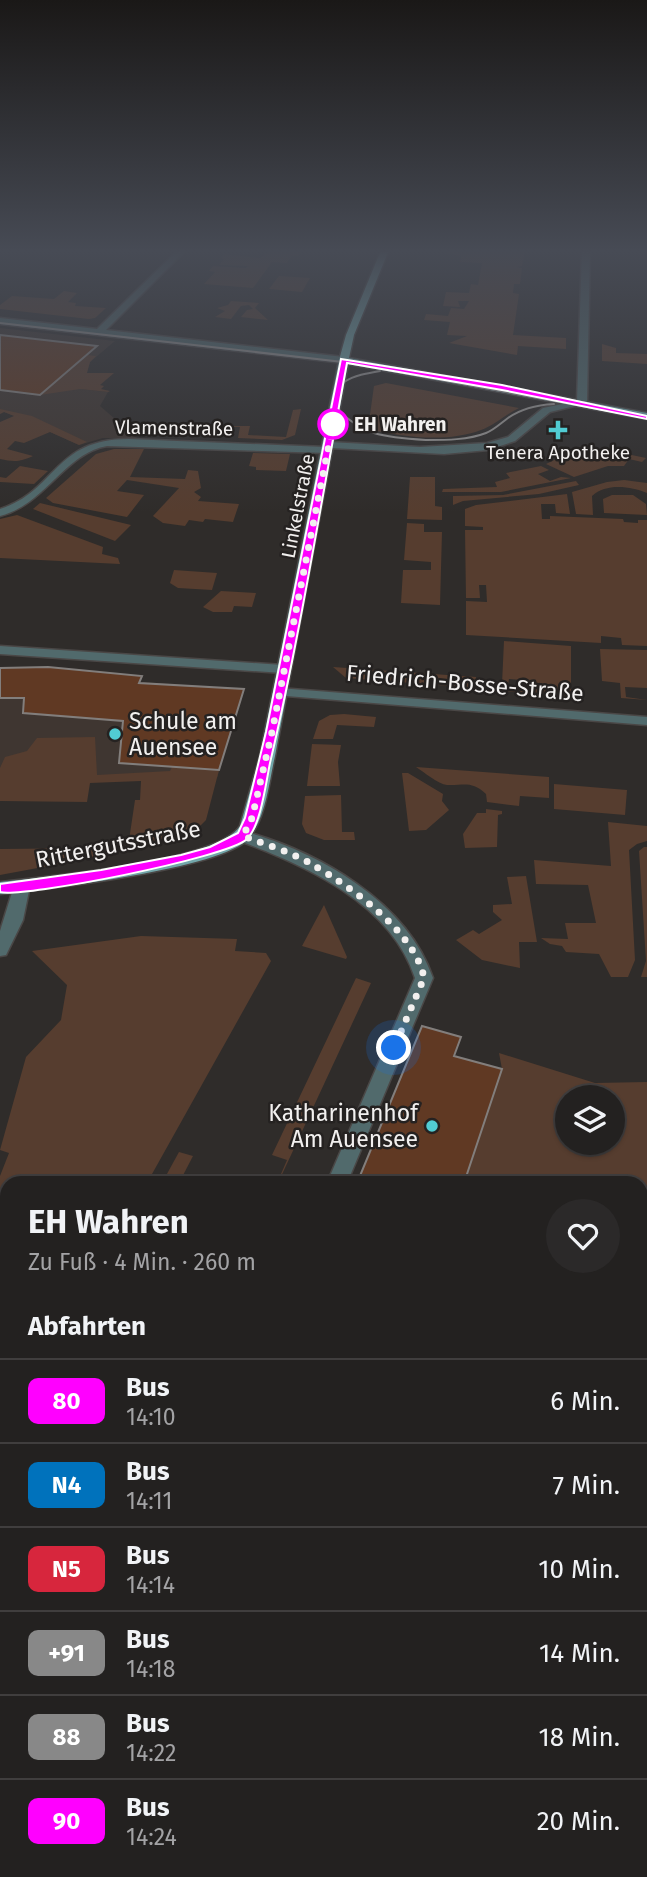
<!DOCTYPE html>
<html lang="de">
<meta charset="utf-8">
<style>
body{margin:0;font-family:"Fira Sans",sans-serif;background:#2b2929;color:#f1f3f6;height:100vh;display:flex;flex-direction:column;font-size:26px;white-space:nowrap}
*{box-sizing:border-box;margin:0}
p{font-size:23px;color:#a3a3a5}
.icon{flex:none;width:38px;height:38px;fill:none;stroke:currentColor;stroke-width:2;stroke-linecap:round;stroke-linejoin:round}
.map{position:relative;flex:1;overflow:hidden}
.sheet{position:absolute;left:0px;top:1176px;width:648px;height:702px;display:flex;flex-direction:column;background:#232120;border-radius:21px 21px 0 0;box-shadow:0 2px 5px #0004,0 0 0 2px #403e3e}
.sheet>*{flex:none}
.badge{padding:0 14px;border-radius:10px;font-size:24px;line-height:46px}
.fabs{position:absolute;left:555px;top:1085px;display:grid;gap:14px}
.fabs a{display:grid;place-items:center;width:70px;height:70px;border-radius:50%;background:#232120;box-shadow:0 2px 5px #0004,0 0 0 2px #403e3e;font-size:35px}
.you{position:absolute;width:35px;height:35px;margin:-18px;border:5px solid #fff;border-radius:50%;background:#1a73e8;box-shadow:0 0 0 10px #1a73e833}
.map>.badge{position:absolute;translate:-50% -50%;box-shadow:0 0 0 4px #fff}
h2{padding:0 28px;font-size:26px;line-height:63px}
.round{display:grid;place-items:center;flex:none;width:74px;height:74px;border-radius:37px;background:#2b2929}
.headline{display:flex;align-items:center;justify-content:space-between;height:119px;padding:0 28px}
h1{font-size:33px;font-weight:700;line-height:52px}
ul{padding:0;list-style:none}
li{display:flex;align-items:center;gap:21px;height:84px;padding:0 28px;border-top:2px solid #403e3e}
li div{flex:1}
li b{display:block;font-size:26px}
li em{font-style:normal}
li .badge{min-width:77px;font-weight:700;text-align:center}
.map>svg:first-child{display:block}
.built{fill:#3f3631}
.green{fill:#563d2f;fill-rule:evenodd}
.water{fill:#001f21}
.building{fill:#603923;stroke:#827e7c;stroke-width:2}
.lines{fill:none;stroke-linecap:round;stroke-linejoin:round}
.minor-casing{stroke:#4a4746;stroke-width:3}
.major-casing{stroke:#4a4746;stroke-width:3}
.minor{fill:#516a6c;fill-rule:evenodd}
.major{fill:#72a7aa;fill-rule:evenodd}
.tram{stroke:#949290;stroke-width:2}
.line{fill:#f0f;stroke:#fff;stroke-width:2}
.walk{stroke:#f2f0ef;stroke-width:7;stroke-dasharray:0 12.6}
.stop-dot{fill:#fff;stroke:#f0f;stroke-width:3.5}
.poi-dot{fill:#51ccd3;stroke:#252221;stroke-width:2.5}
.labels{text-anchor:middle;dominant-baseline:central;stroke-width:5;stroke-linejoin:round;paint-order:stroke}
.far-stop-label{font-size:19px;font-weight:bold;fill:#f2f0ef;stroke:#252221;text-anchor:start}
.far-street-label{font-size:19px;fill:#f2f0ef;stroke:#252221}
.far-poi-label{font-size:19px;fill:#f2f0ef;stroke:#252221}
.street-label{font-size:23px;fill:#f2f0ef;stroke:#252221}
.poi-label{font-size:23px;fill:#f2f0ef;stroke:#252221;text-anchor:start}
</style>
<div class="map">
<svg width="647" height="1877" viewBox="0 0 647 1877">
<rect width="100%" height="100%" fill="#2f2c2a"/>
<!-- built -->
<g class="built">
<path d="M0 328 115 341 90 362 81 389 108 392 100 406 137 438H103L79 445 15 416 4 412 0 414Z"/>
<path d="M48 667 140 682 244 689 217 778 0 785V668Z"/>
</g>
<!-- green -->
<g class="green">
<path d="M270 250 301 251 298 256 292 255 287 263 272 262 253 288 204 284 215 272 209 271 213 266 246 268 248 266 219 265 224 259 221 258 224 254 260 258Z"/>
<path d="M447 250 525 251 522 266 516 267 522 268 520 284H514L513 293 519 294 513 335 566 338V349L518 346 517 355 449 343 467 336 447 335 450 322 424 320 426 314 448 316 451 308 464 309 469 301H458L460 307 443 306 446 292 469 293 471 284 478 285 482 263 460 262 461 256 446 253Z"/>
<path d="M279 276 310 278 302 292 269 289Z"/>
<path d="M64 291 77 293 68 302 76 303 75 306 106 308 95 318 89 319 0 309V305L12 296 54 299Z"/>
<path d="M231 301 259 303 255 308 268 320 241 317 247 310 253 309 249 305 241 306 231 319 215 317 225 311 217 308 228 305Z"/>
<path d="M602 344 616 348V353L647 354V364L602 361Z"/>
<path d="M87 355 96 356 90 362 87 373H114L100 385 104 386 101 389 110 391 108 392 80 389 40 395Z"/>
<path d="M386 383 519 408C506 414 495 425 481 430 447 443 402 437 368 429L374 386Z"/>
<path d="M0 409 32 416 87 442 79 445 50 432 24 443 15 441 7 449 33 456C20 462 14 462 0 459V422L14 416 4 412 0 414Z"/>
<path d="M301 409 295 435 282 440 238 438 240 427 192 426H250L248 435 286 437 293 410Z"/>
<path d="M114 449H144L130 477 185 479 188 470 198 471 201 488 194 492 201 497 198 501 239 504 233 522 205 519 203 522 189 520 185 526 163 523 153 516 179 488 127 480 117 491 144 495 127 517 53 503 46 498 96 454Z"/>
<path d="M571 452 600 458 616 454 625 456 627 454 646 458 642 462 629 459 624 466H608L574 477 546 464Z"/>
<path d="M253 453 290 454 286 471 256 470V467L249 466Z"/>
<path d="M20 466 48 471 34 484 0 482V477L6 478Z"/>
<path d="M541 466 549 470 538 474 550 481 561 477 571 478 501 492H442L443 489 497 487 495 482 510 478 506 473Z"/>
<path d="M410 477H435V506L442 507V520L407 519Z"/>
<path d="M624 480 647 483V493C630 486 606 483 592 496L593 515 576 514 572 492 607 482Z"/>
<path d="M576 481 579 485 539 494 463 501 453 505V496L503 495Z"/>
<path d="M567 494 570 514 556 513 555 504H541L542 519H550V516L623 519 624 522 638 523V520H647V646L622 645 621 638 601 636V643L466 635V601L487 602 486 585H479L480 598H466L465 530H483V527L465 526V509L476 505Z"/>
<path d="M612 495H633L646 504 647 515 604 513 603 499Z"/>
<path d="M40 503 131 525 115 541 33 509Z"/>
<path d="M17 515 103 547 102 554 118 558 120 564 0 558V519Z"/>
<path d="M407 523 424 524V532H442L440 605 401 603 403 570H431V562L404 560Z"/>
<path d="M174 570 217 573 212 590 178 588 170 583Z"/>
<path d="M221 591 256 593 252 607 234 606 232 612H213L203 607Z"/>
<path d="M504 641 571 646V696L505 691H533L534 681 509 679 508 685 502 684Z"/>
<path d="M600 649 647 650V688L625 687 626 697 647 700 621 698 620 683 602 681Z"/>
<path d="M333 667 476 677 477 688 346 678Z"/>
<path d="M344 714 376 717 374 727 337 725 333 739H313L319 721 330 715Z"/>
<path d="M95 737 97 775 170 771 172 767 219 770 206 820 194 832 128 847 135 800H140L141 781 90 783 87 802 0 801V768L5 757 27 751 37 738Z"/>
<path d="M312 744 341 745 338 762 340 786H307Z"/>
<path d="M416 767 549 777V798L520 796 519 806 487 802 486 794C471 780 463 786 447 785 438 784 424 772 416 767Z"/>
<path d="M402 773H408L443 794 442 801 449 810 426 830 409 831Z"/>
<path d="M554 784 627 790 625 815 554 809Z"/>
<path d="M341 795 342 832H354L355 840H324L306 833 302 824 305 796Z"/>
<path d="M486 809 502 811V814L498 815 497 847 465 848 463 834 477 813H486Z"/>
<path d="M608 822 647 826V841L637 844 629 850 635 960 628 977H611L599 954 566 952 562 946 550 944 541 938 568 939 565 923H596L588 885 536 884 534 860 611 866Z"/>
<path d="M644 847H647V977H641L646 961 639 851Z"/>
<path d="M100 848 103 852 102 856 0 875V849Z"/>
<path d="M526 876 537 942H519L520 968 482 960 456 940 473 930 479 934 502 920 493 912V905L512 904 507 877Z"/>
<path d="M324 905 347 957 346 959 302 946Z"/>
<path d="M141 936 237 939 235 951 266 953 271 961 147 1183H7V1335L0 1336V1176L9 1153 0 1150 26 1057 61 1020 67 985 32 951Z"/>
<path d="M356 978 371 983 278 1183H258L261 1177 278 1181 287 1160 272 1155Z"/>
<path d="M499 1053 595 1083 647 1082V1401L641 1403 640 1183H464L502 1069ZM567 1097H612V1143H567Z"/>
<path d="M179 1152 193 1156 179 1183H162Z"/>
<path d="M0 1425H7V1642L0 1647Z"/>
<path d="M647 1604V1877H0V1843L7 1840V1871H640V1606Z"/>
</g>
<!-- water -->
<g class="water">
<path d="M647 1401V1604L641 1606 640 1403Z"/>
<path d="M7 1642V1840L0 1843V1647Z"/>
</g>
<!-- building -->
<g class="building">
<path d="M0 335 97 346 40 395 0 390Z"/>
<path d="M48 667 142 676 139 683 244 689 219 770 119 763 123 721 23 713 24 698H0V668Z"/>
<path d="M422 1026 461 1037 454 1056 502 1069 464 1183H357Z"/>
</g>
<g class="lines">
<!-- minor casing -->
<g class="minor-casing">
<g id="minor">
<path d="M178 250H186L106 330 344 357 349 360 344 363 0 324V318L97 329Z"/>
<path d="M582 250H590L587 403 550 412 515 441 488 450 444 454 332 448V452L328 453 107 446C65 453 46 504 0 516V509C57 491 53 439 129 439L325 447V443L329 442 420 447 487 443 508 437 543 408 577 401Z"/>
<path d="M0 646 283 665 290 669 283 673 0 654Z"/>
<path d="M279 688 647 717V725L274 695V689Z"/>
<path d="M243 831C317 851 407 901 433 978L347 1183H327L415 978C391 903 305 865 237 840L235 836Z"/>
<path d="M22 880 30 886 23 920 6 955 0 956V931L14 886Z"/>
</g>
</g>
<!-- major casing -->
<g class="major-casing">
<path id="major" d="M381 250H389L354 335 349 358 647 413V419L348 364 275 756C269 782 266 817 249 838 223 869 46 889 0 894V882C45 877 218 862 240 826L260 756 339 360 346 335Z"/>
</g>
<!-- minor -->
<use href="#minor" class="minor"/>
<!-- major -->
<use href="#major" class="major"/>
<!-- tram -->
<g class="tram">
<path d="M0 323 343 362 647 418"/>
<path d="M380 371C368 373 355 375 344 382 316 401 355 427 374 433 391 438 410 439 427 440 446 440 468 440 486 433 494 430 501 423 508 418 522 408 538 405 554 404"/>
</g>
</g>
<!-- sky -->
<linearGradient id="sky" x2="0" y2="1"><stop stop-color="#1a1817"/><stop offset="0.49" stop-color="#474b55"/><stop offset="1" stop-color="#474b55" stop-opacity="0"/></linearGradient>
<rect width="647" height="512" fill="url(#sky)"/>
<!-- line -->
<path class="line" d="M341 359 502 385 647 416V419L502 390 347 363C322 496 301 631 270 763 266 782 261 825 247 839 227 858 23 898 0 892V884L101 870 181 855 210 847 238 833 245 818 266 732Z"/>
<g class="lines">
<!-- walk -->
<path class="walk" d="M333 424 272 732 252 818 243 836C266 845 292 852 313 865 351 887 416 933 424 978L394 1048"/>
</g>
<!-- markers -->
<circle class="stop-dot" cx="333" cy="424" r="14"/>
<g class="poi-dot">
<path d="M554.5 419.5h7v7h7v7h-7v7h-7v-7h-7v-7h7z"/>
<circle cx="115" cy="734" r="7"/>
<circle cx="432" cy="1126" r="7"/>
</g>
<g class="labels">
<!-- far-stop labels -->
<g class="far-stop-label">
<text x="354" y="424">EH Wahren</text>
</g>
<!-- far-street labels -->
<g class="far-street-label">
<text transform="translate(174 428) rotate(1)">Vlamenstraße</text>
<text transform="translate(298 506) rotate(-79)">Linkelstraße</text>
</g>
<!-- far-poi labels -->
<g class="far-poi-label">
<text x="558" y="452">Tenera Apotheke</text>
</g>
<!-- street labels -->
<g class="street-label">
<text transform="translate(465 683) rotate(5)">Friedrich-Bosse-Straße</text>
<text transform="translate(118 844) rotate(-11)">Rittergutsstraße</text>
</g>
<!-- poi labels -->
<g class="poi-label">
<text x="129" y="721">Schule am<tspan x="129" dy="26">Auensee</tspan></text>
<text x="418" y="1113" text-anchor="end">Katharinenhof<tspan x="418" dy="26">Am Auensee</tspan></text>
</g>
</g>
</svg>
<div class="fabs">
<a><svg class="icon" aria-label="layers" viewBox="0 0 24 24"><path d="M12 4l9 5-9 5-9-5zM3 14l9 5 9-5"/></svg></a>
</div>
<div class="you" style="left:394px;top:1048px"></div>
<section class="sheet">
<div class="headline"><div><h1>EH Wahren</h1><p>Zu Fuß · 4 Min. · 260 m</p></div><a class="round"><svg class="icon" aria-label="heart" viewBox="0 0 24 24"><path d="M12 20l-8-8c-3-5 5-10 8-4 3-6 11-1 8 4z"/></svg></a></div>
<h2>Abfahrten</h2>
<ul>
<li><span class="badge" style="background:#f0f;color:#fff">80</span><div><b>Bus</b><p>14:10</p></div><em>6 Min.</em></li>
<li><span class="badge" style="background:#0072bc;color:#fff">N4</span><div><b>Bus</b><p>14:11</p></div><em>7 Min.</em></li>
<li><span class="badge" style="background:#d7263d;color:#fff">N5</span><div><b>Bus</b><p>14:14</p></div><em>10 Min.</em></li>
<li><span class="badge" style="background:#888;color:#fff">+91</span><div><b>Bus</b><p>14:18</p></div><em>14 Min.</em></li>
<li><span class="badge" style="background:#888;color:#fff">88</span><div><b>Bus</b><p>14:22</p></div><em>18 Min.</em></li>
<li><span class="badge" style="background:#f0f;color:#fff">90</span><div><b>Bus</b><p>14:24</p></div><em>20 Min.</em></li>
</ul>
</section>
</div>
